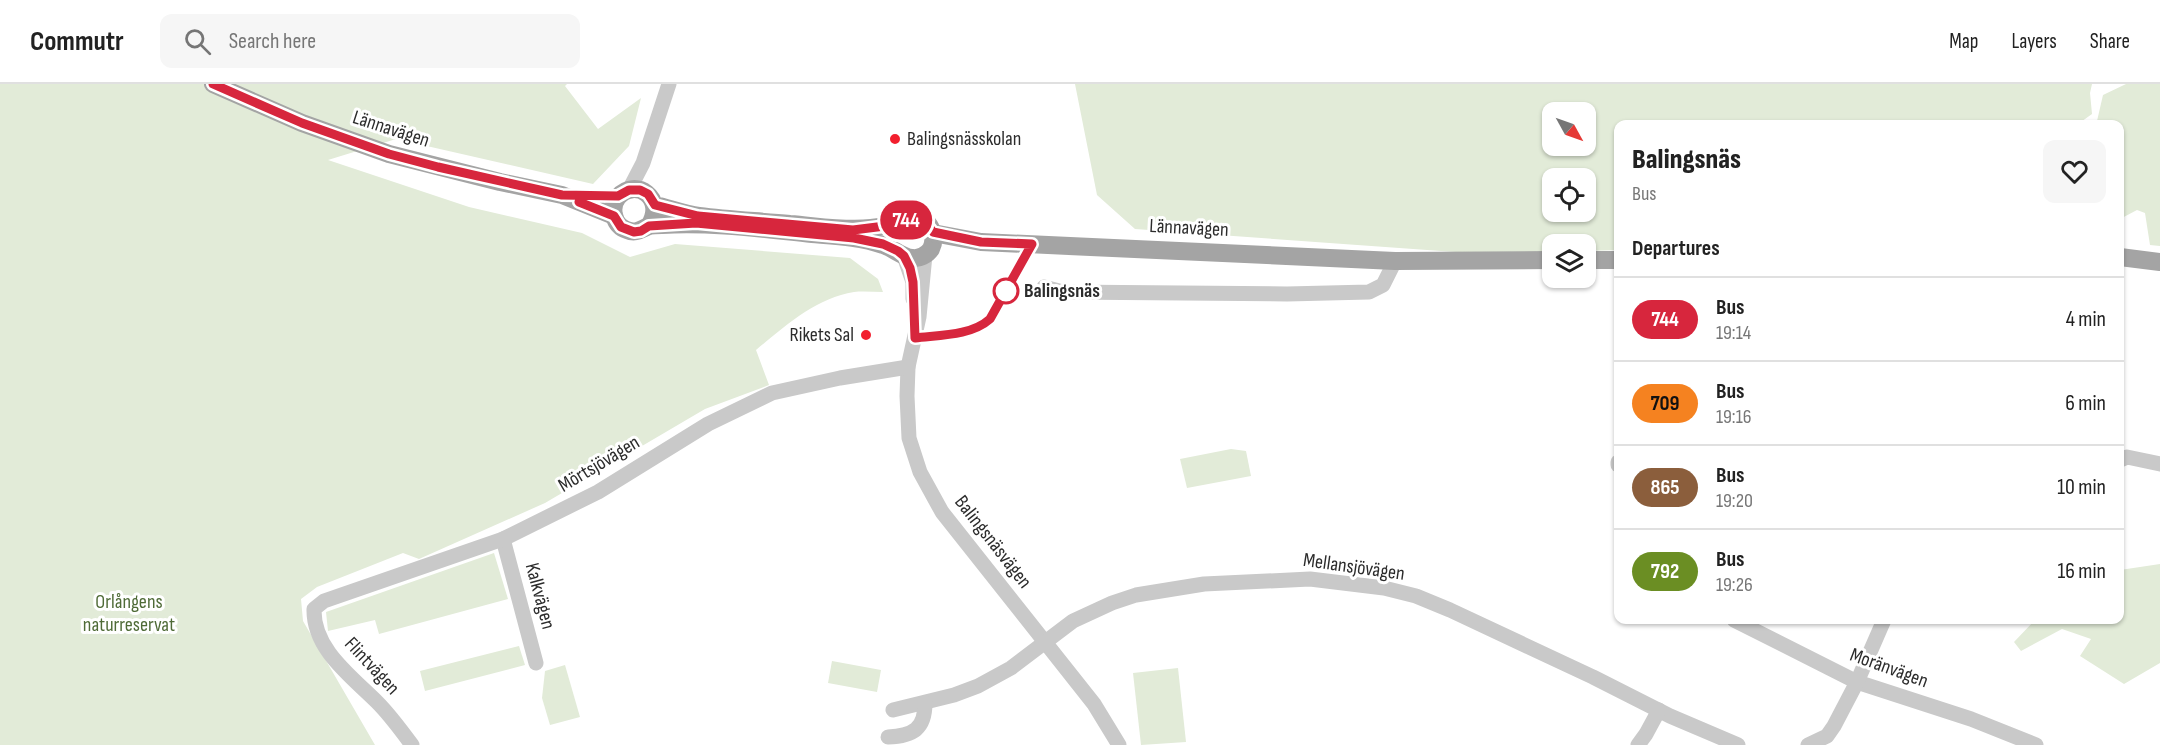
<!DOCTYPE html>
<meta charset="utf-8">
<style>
body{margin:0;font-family:"Sofia Sans Condensed",sans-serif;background:#f6f6f6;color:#222;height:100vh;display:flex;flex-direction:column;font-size:22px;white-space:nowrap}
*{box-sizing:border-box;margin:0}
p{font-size:20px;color:#767676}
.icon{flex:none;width:33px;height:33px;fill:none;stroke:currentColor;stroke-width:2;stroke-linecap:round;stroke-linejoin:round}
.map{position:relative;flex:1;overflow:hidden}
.details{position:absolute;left:1614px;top:36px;width:510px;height:504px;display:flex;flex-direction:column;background:#fff;border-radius:12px;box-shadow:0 2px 4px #0004}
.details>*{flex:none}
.badge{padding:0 12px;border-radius:20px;font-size:21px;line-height:39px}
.needle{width:39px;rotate:130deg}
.controls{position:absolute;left:1542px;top:18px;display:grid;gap:12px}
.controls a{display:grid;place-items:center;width:54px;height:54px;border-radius:12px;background:#fff;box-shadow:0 2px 4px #0004;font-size:30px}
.map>.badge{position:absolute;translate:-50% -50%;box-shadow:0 0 0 3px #fff}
h2{padding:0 18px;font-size:22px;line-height:54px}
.round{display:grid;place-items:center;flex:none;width:63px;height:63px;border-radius:12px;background:#f6f6f6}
.overview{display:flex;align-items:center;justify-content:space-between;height:102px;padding:0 18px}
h1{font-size:28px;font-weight:800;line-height:45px}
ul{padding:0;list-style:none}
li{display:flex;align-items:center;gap:18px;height:84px;padding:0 18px;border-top:2px solid #e0e0e0}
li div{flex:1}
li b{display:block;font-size:22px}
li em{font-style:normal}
li .badge{min-width:66px;font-weight:700;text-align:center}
header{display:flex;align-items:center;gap:36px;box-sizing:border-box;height:84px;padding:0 30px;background:#fff;border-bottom:2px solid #e0e0e0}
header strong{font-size:28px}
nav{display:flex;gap:33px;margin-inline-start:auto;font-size:21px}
.search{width:420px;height:54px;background:#f6f6f6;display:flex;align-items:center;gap:15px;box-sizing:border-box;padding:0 21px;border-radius:12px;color:#767676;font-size:22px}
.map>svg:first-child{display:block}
.green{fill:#e2ebd8;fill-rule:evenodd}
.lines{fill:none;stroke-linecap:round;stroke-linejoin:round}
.minor{stroke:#c9c9c9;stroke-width:15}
.major{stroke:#a4a4a4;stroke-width:18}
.line-casing{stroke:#fff;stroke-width:14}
.line{stroke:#d7263d;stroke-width:9}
.poi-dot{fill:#f21f2e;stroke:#fff;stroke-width:2}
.stop-dot{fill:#fff;stroke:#d7263d;stroke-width:3}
.labels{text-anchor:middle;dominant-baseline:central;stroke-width:6;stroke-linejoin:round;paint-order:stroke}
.street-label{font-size:20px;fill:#2c2c2c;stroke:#fff}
.poi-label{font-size:20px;fill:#2c2c2c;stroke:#fff;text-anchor:start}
.stop-label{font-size:20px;font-weight:bold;fill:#2c2c2c;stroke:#fff;text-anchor:start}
.park-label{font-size:20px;fill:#4f6b37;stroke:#fff}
</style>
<header>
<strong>Commutr</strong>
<div class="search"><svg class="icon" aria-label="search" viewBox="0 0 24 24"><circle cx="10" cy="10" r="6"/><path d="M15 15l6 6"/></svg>Search here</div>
<nav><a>Map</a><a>Layers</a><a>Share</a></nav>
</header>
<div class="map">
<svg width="2160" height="661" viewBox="0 0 2160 661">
<rect width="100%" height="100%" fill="#fff"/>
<!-- green -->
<g class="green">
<path d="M0 0H567L565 2 598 45 641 14 629 62 593 100 396 55 328 76 469 123 582 149 630 173 675 160 850 174 878 195 883 208C873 208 863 207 854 208 816 214 785 242 756 266L769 301 705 325 545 419 419 475 403 469 317 503 301 515 303 537 375 661H0Z"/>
<path d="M1075 0H2092L2090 9 2092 30 2078 40H1618V166L1586 167V160H1552V169L1497 171 1135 145 1097 111ZM1552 28H1586V62H1552ZM1552 94H1586V128H1552Z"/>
<path d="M2126 0H2160V162L2150 161 2145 129 2137 126 2120 135V40H2091L2097 37 2103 11Z"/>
<path d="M1231 365 1246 367 1251 392 1187 404 1180 375Z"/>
<path d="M494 469 508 515 379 550 375 536 328 547 326 528Z"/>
<path d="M2160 480V579L2124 600 2080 572 2091 555 2062 545 2021 567 2014 558 2035 536H2120V486Z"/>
<path d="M519 562 525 581 425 607 420 587Z"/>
<path d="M832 577 881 586 877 608 828 599Z"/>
<path d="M565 581 580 633 550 641 542 614 545 587Z"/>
<path d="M1178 584 1186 658 1141 661 1133 589Z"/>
</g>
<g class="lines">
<!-- minor -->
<g class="minor">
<path d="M629 106 643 79 669 0"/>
<path d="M925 171 919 233 908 283 907 312 909 354 920 388 942 428 1094 620 1119 661"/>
<path d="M904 172 913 198V215"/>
<path d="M1044 203 1063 208 1287 210 1369 208 1383 201 1395 177"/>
<path d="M2120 376 2127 373 2160 380"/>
<path d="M1618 378V381"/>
<path d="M503 455 536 579"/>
<path d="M1734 536 1857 598 1971 635 2036 661"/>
<path d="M893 626 954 611 978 602 1011 584 1073 537 1112 519 1136 511 1204 500 1310 495 1384 504 1416 512 1450 526 1593 593 1670 632 1738 661"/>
<path d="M888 653C913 652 925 645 925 619"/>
<path d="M412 661C401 646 390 631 377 618 351 592 313 565 314 525L324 517 503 455 598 408 708 340 772 309 840 294 908 283"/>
<path d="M1638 661 1646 650 1659 626"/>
<path d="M1808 661 1827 652 1834 642 1857 598 1884 536"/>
</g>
<!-- major -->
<g class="major">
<path d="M213 0 302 39 389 70 500 98 562 111 614 132"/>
<path d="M649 142C667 114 635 93 618 113 609 124 614 142 627 146 636 150 641 145 649 142 652 141 658 141 662 141 712 138 762 145 812 150 836 152 860 153 883 161 893 164 902 173 912 174 919 175 927 171 931 165 934 159 934 153 932 147 925 128 911 137 898 140 889 142 880 143 871 144 844 147 817 142 790 140 759 137 729 136 699 132 684 130 669 124 655 121"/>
<path d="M933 149 981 158 1395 177 1552 176"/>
<path d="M2120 173 2160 178"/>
<path d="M1586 176H1618"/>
</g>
</g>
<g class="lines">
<!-- line casing -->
<g class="line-casing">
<path id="line" d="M213 0 302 39 389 70 438 83 562 111 618 112 629 106H640L648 110 655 121 698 132 853 146 901 140 915 135 926 139 933 148 981 158 1032 160 990 235C971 252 939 251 915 254L913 198 910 184 904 172 898 167 883 160 854 154 696 139 649 142 641 147 634 148 621 143 614 132 579 118"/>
</g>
<!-- line -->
<use href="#line" class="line"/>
</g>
<!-- markers -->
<g class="poi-dot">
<circle cx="895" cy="55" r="6"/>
<circle cx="866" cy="251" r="6"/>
</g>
<circle class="stop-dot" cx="1006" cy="207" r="12"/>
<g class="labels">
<!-- street labels -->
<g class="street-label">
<text transform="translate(391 45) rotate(18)">Lännavägen</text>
<text transform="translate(1189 144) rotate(3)">Lännavägen</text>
<text transform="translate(599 380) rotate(-31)">Mörtsjövägen</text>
<text transform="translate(993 458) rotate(52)">Balingsnäsvägen</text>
<text transform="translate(1354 483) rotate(8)">Mellansjövägen</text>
<text transform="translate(540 512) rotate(75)">Kalkvägen</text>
<text transform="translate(372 582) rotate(47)">Flintvägen</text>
<text transform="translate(1889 584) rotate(20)">Moränvägen</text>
</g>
<!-- poi labels -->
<g class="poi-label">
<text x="907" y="55">Balingsnässkolan</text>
<text x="854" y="251" text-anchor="end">Rikets Sal</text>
</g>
<!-- stop labels -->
<g class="stop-label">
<text x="1024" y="207">Balingsnäs</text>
</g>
<!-- park labels -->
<g class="park-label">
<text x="129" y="518">Orlångens<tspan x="129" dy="23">naturreservat</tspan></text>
</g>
</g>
</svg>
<div class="controls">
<a><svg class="needle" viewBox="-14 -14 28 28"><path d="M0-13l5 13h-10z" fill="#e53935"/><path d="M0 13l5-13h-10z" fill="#767676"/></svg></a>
<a><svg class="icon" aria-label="locate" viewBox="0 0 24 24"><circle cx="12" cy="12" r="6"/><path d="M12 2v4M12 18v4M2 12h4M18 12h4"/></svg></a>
<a><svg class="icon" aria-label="layers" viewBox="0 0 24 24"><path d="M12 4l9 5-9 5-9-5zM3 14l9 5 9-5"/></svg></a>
</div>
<b class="badge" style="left:906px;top:136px;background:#d7263d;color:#fff">744</b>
<section class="details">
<div class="overview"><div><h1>Balingsnäs</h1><p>Bus</p></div><a class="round"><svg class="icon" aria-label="heart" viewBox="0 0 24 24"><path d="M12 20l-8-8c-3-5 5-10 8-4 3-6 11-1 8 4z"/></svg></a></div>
<h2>Departures</h2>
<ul>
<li><span class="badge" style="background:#d7263d;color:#fff">744</span><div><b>Bus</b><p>19:14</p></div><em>4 min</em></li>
<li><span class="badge" style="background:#f58220;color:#111">709</span><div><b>Bus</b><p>19:16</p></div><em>6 min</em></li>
<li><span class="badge" style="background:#8b5e3c;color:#fff">865</span><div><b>Bus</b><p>19:20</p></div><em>10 min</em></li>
<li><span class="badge" style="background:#6b8e23;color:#fff">792</span><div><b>Bus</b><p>19:26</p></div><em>16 min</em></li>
</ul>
</section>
</div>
